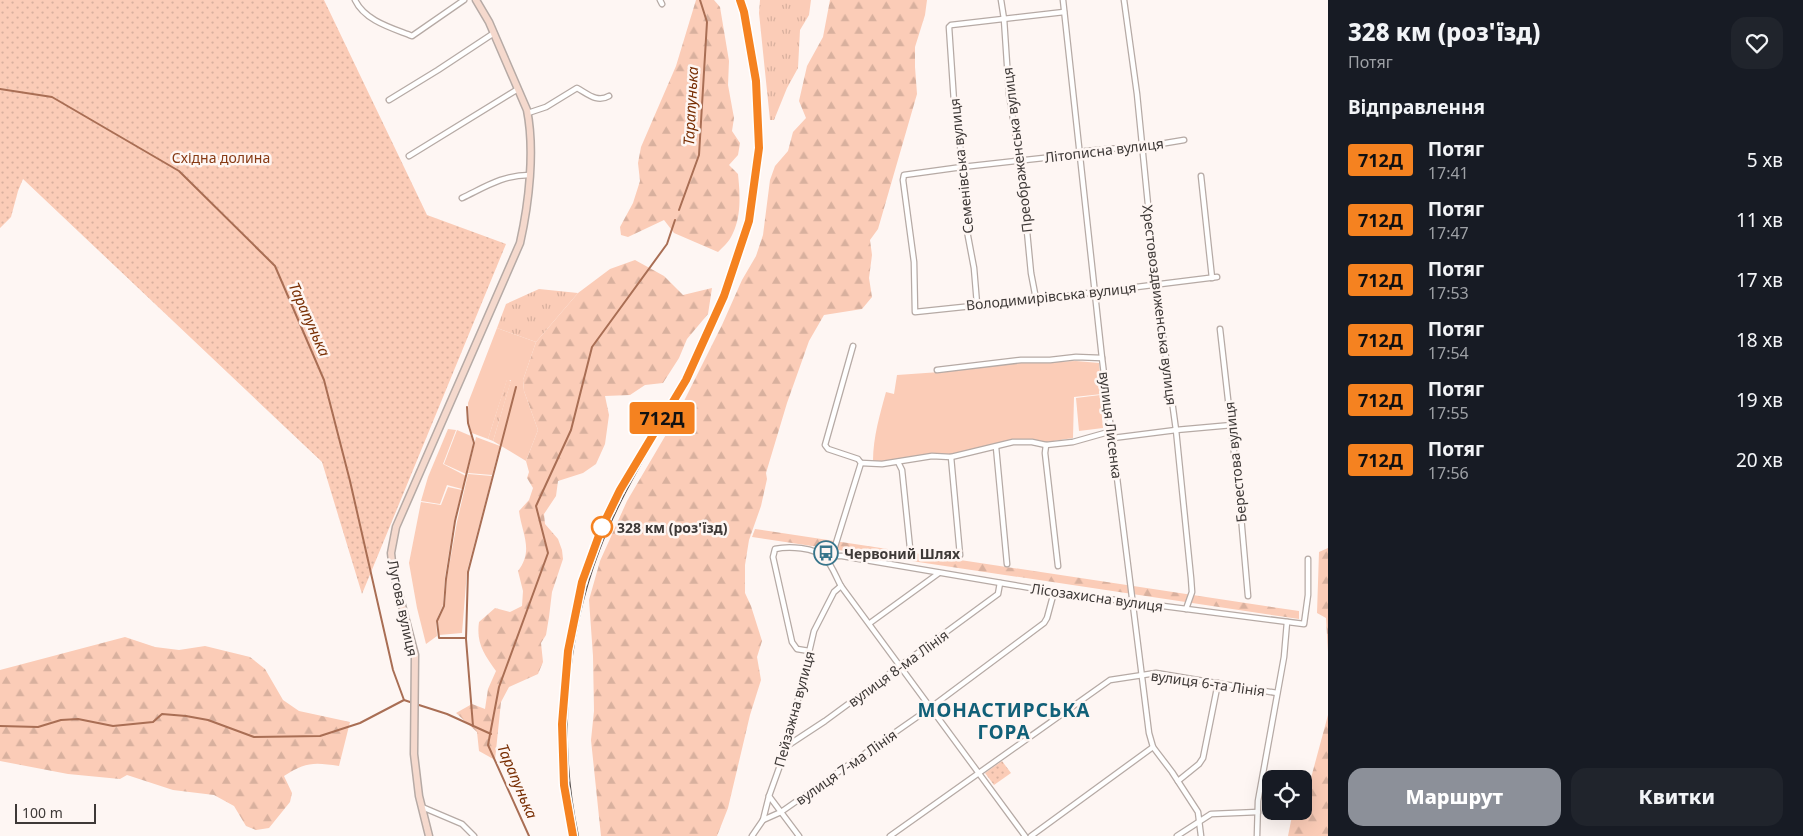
<!DOCTYPE html>
<html lang="uk">
<meta charset="utf-8">
<style>
body{margin:0;font-family:"Noto Sans",sans-serif;background:#20242c;color:#f1f3f6;height:100vh;display:flex;flex-direction:column;font-size:19px;white-space:nowrap}
*{box-sizing:border-box;margin:0}
p{font-size:16px;color:#9ea1a6}
.icon{flex:none;width:28px;height:28px;fill:none;stroke:currentColor;stroke-width:2;stroke-linecap:round;stroke-linejoin:round}
.map{position:relative;flex:1;overflow:hidden}
.side{display:flex;flex-direction:column;background:#171b24;width:475px}
.side>*{flex:none}
.badge{padding:0 10px;border-radius:4px;font-size:18px;line-height:32px}
.buttons{position:absolute;left:1262px;top:770px;display:grid;gap:10px}
.buttons a{display:grid;place-items:center;width:50px;height:50px;border-radius:10px;background:#171b24;box-shadow:0 5px 20px #0002;font-size:25px}
.scale{position:absolute;left:15px;bottom:12px;width:81px;box-sizing:border-box;padding-left:5px;border:2px solid #3e3937;border-top:0;font-size:14px;line-height:18px;white-space:nowrap;color:#3e3937;-webkit-text-stroke:4px #fef6f3;paint-order:stroke}
.map>.badge{position:absolute;translate:-50% -50%;box-shadow:0 0 0 2px #fff}
h2{padding:0 20px;font-size:19px;line-height:45px}
.round{display:grid;place-items:center;flex:none;width:52px;height:52px;border-radius:15px;background:#20242c}
.overview{display:flex;align-items:center;justify-content:space-between;height:85px;padding:0 20px}
h1{font-size:24px;font-weight:800;line-height:38px}
.action{display:flex;gap:10px;margin-top:auto;padding:10px 20px}
.action a{flex:1;height:58px;border-radius:15px;background:#8c9099;color:#fff;font-size:20px;font-weight:800;line-height:58px;text-align:center}
.action a+a{background:#20242c;color:#f1f3f6}
ul{padding:0;list-style:none}
li{display:flex;align-items:center;gap:15px;height:60px;padding:0 20px}
li div{flex:1}
li b{display:block;font-size:19px}
li em{font-style:normal}
li .badge{min-width:55px;font-weight:700;text-align:center}
main{display:flex;flex:1;min-height:0}
.map>svg:first-child{display:block}
.grass{fill:url(#grass-tufts)}
.forest{fill:url(#forest-firs)}
.park{fill:url(#park-dots)}
.garden{fill:#fbccb7}
.lines{fill:none;stroke-linecap:round;stroke-linejoin:round}
.stream{stroke:#a96e54;stroke-width:2}
.street-casing{stroke:#b6aaa5;stroke-width:7}
.secondary-casing{stroke:#b6aaa5;stroke-width:9}
.street{stroke:#fff;stroke-width:4.5}
.secondary{stroke:#f5d9cd;stroke-width:6}
.rail-casing{stroke:#534d4b;stroke-width:4}
.rail{stroke:#fef6f3;stroke-width:2;stroke-dasharray:5.5;stroke-linecap:butt}
.line-casing{stroke:#fff;stroke-width:11}
.line{stroke:#f58220;stroke-width:8}
.stop-dot{fill:#fff;stroke:#f58220;stroke-width:2.5}
.labels{text-anchor:middle;dominant-baseline:central;stroke-width:5;stroke-linejoin:round;paint-order:stroke}
.street-label{font-size:14px;fill:#3e3937;stroke:#fef6f3}
.park-label{font-size:14px;fill:#863a14;stroke:#fef6f3}
.stop-label{font-size:14px;font-weight:bold;fill:#3e3937;stroke:#fef6f3;text-anchor:start}
.poi-label{font-size:14px;font-weight:bold;fill:#3e3937;stroke:#fef6f3;text-anchor:start}
.water-label{font-size:15px;font-style:italic;fill:#792f04;stroke:#fef6f3}
.district-label{font-size:19px;font-weight:bold;letter-spacing:1px;fill:#116078;stroke:#fef6f3}
</style>
<main>
<div class="map">
<svg width="1328" height="836" viewBox="0 0 1328 836">
<defs>
<pattern id="grass-tufts" width="24" height="20" patternUnits="userSpaceOnUse" patternTransform="scale(1.25)"><rect width="24" height="20" fill="#fbccb7"/><path d="M3 7l-1-3M5 7V3M7 7l1-3M15 17l-1-3M17 17v-4M19 17l1-3" fill="none" stroke="#d8b09e"/></pattern>
<pattern id="forest-firs" width="22" height="20" patternUnits="userSpaceOnUse" patternTransform="scale(1.25)"><rect width="22" height="20" fill="#fbccb7"/><path d="M5 1l3.5 6h-7zM16 11l3.5 6h-7z" fill="#d8b09e"/></pattern>
<pattern id="park-dots" width="8" height="8" patternUnits="userSpaceOnUse" patternTransform="scale(1.25)"><rect width="8" height="8" fill="#fbccb7"/><path d="M2 2h.1M6 6h.1" fill="none" stroke="#d8b09e" stroke-width="1.8" stroke-linecap="round"/></pattern>
</defs>
<rect width="100%" height="100%" fill="#fef6f3"/>
<!-- grass -->
<g class="grass">
<path d="M760 0H811L809 15 800 30 798 68 787 88 774 120H770L759 13Z"/>
<path d="M539 289 578 293 536 342 497 328 506 304Z"/>
<path d="M507 379 511 381 493 441 488 439Z"/>
</g>
<!-- forest -->
<g class="forest">
<path d="M696 0H714L720 7 729 61 728 85 734 118 732 131 740 143 738 155 729 165 738 174C740 194 742 218 731 237 728 243 722 248 718 252L674 233 664 220 628 237 621 235 620 227 633 203 640 181 638 163 641 147 676 66Z"/>
<path d="M830 0H927L925 15 915 47V67L917 94 878 229 870 240 872 255 869 278 872 297 862 309 824 315 809 341 787 403 766 473 767 479 761 506 749 540 745 565V593L751 606 762 641 757 657 761 680 750 715 728 808 717 836H601L591 740 594 711 593 656 589 600 600 561 627 501 674 421 722 325 742 280 756 256 763 235 770 180 775 166 788 151 793 132 806 118 799 101 807 66 823 37Z"/>
<path d="M635 260 664 276 683 295 712 288 708 314 687 339 679 358 663 383 645 385 630 395 605 396 609 415 605 444 596 464 583 473 558 481 556 496 544 514 545 524 558 539 562 550 563 559 552 592 549 617 546 635 541 643 543 662 538 674 509 687 501 702 495 760 479 751 477 732 456 713 472 704 485 709 488 689 496 671C484 654 476 643 479 622L495 608 510 612 522 606 523 591 518 571C534 550 522 534 519 511L529 500 533 488 527 478 529 472 526 461 538 430 524 391 523 380 536 342 578 293 610 269Z"/>
<path d="M755 529 1299 611V619L752 537Z"/>
<path d="M1328 548V652L1326 618 1317 613 1319 552Z"/>
<path d="M125 637 155 647 179 650 205 646 250 657 265 669 283 700 299 711 350 722 339 766C314 762 305 762 284 776L292 793 290 802 269 828 256 830 246 826 234 806 214 795 173 790 127 775 120 779 68 774 0 761V670Z"/>
<path d="M1328 715V836H1288L1293 811H1304V791L1311 778Z"/>
</g>
<!-- park -->
<g class="park">
<path d="M0 0H324L427 215 506 244 362 594 322 462 23 179 18 191 11 217 0 228Z"/>
<path d="M1002 761 1011 773 994 785 985 773Z"/>
</g>
<!-- garden -->
<g class="garden">
<path d="M497 328 536 342 523 380 524 391 538 430 526 461 493 441 511 380H507L488 439 472 433 469 423 468 403Z"/>
<path d="M1076 361 1099 363 1102 394 1074 397 1073 438 1047 442 1028 439 1011 441 950 455H930L889 462 873 461C873 437 880 414 886 392L894 394 897 375 940 372 1017 363Z"/>
<path d="M1100 395 1103 428 1079 431 1076 398Z"/>
<path d="M448 429 456 430 443 464 466 476 462 489 447 485 440 504 421 501 428 477Z"/>
<path d="M457 430 471 436 473 443 466 474 444 464Z"/>
<path d="M476 437 500 446 492 475 468 473Z"/>
<path d="M468 474 492 476 467 571 462 633 439 635 438 620 445 606 447 578 457 522Z"/>
<path d="M448 487 462 490 454 521 445 577 443 605 436 621 437 636 426 644 417 608 409 563 421 502 441 505Z"/>
</g>
<g class="lines">
<!-- stream -->
<g class="stream">
<path d="M0 89 52 97 179 171 275 266 324 380 350 481 393 670 404 700 410 702"/>
<path d="M679 210 699 155 707 22 700 0"/>
<path d="M466 638H439L437 621 444 606 446 579 455 521 474 443 468 423 467 407"/>
<path d="M419 705 447 714 491 734"/>
<path d="M0 726 38 727 61 720 78 719 113 726 153 722 162 714 186 716 208 720 254 737 320 736 360 723 404 700"/>
<path d="M473 726 466 639 468 572 516 387"/>
<path d="M529 836 488 745 499 687 548 553 536 506 571 430 592 347 667 244 675 220"/>
</g>
<!-- street casing -->
<g class="street-casing">
<g id="street">
<path d="M355 0C365 21 392 28 412 36L464 0"/>
<path d="M660 0 662 4"/>
<path d="M1001 0 1004 19 1009 94 1021 169 1031 273 1036 299"/>
<path d="M1063 0 1102 358 1149 733 1153 747 1172 772 1198 812 1201 836"/>
<path d="M1124 0 1137 94 1156 285 1176 430 1191 578 1192 592 1186 609"/>
<path d="M389 100 438 70 494 33"/>
<path d="M528 113 546 107 577 88C588 94 597 103 609 96"/>
<path d="M1184 140 1154 145 1086 151 1071 155 962 167 904 175 903 180 914 262 915 312 1048 298 1217 277"/>
<path d="M409 156 518 89"/>
<path d="M1201 176 1212 278"/>
<path d="M462 198C485 187 503 175 529 175"/>
<path d="M977 304 974 268 967 231 966 208 959 134 954 102 949 27 951 25 1064 12"/>
<path d="M1220 329 1240 505 1248 596"/>
<path d="M937 370 1021 360H1050L1076 357 1102 358"/>
<path d="M1113 438 1176 430 1232 425"/>
<path d="M1046 445 1045 453 1058 566"/>
<path d="M996 447 1007 564"/>
<path d="M951 457 960 555"/>
<path d="M898 462 902 470 910 548"/>
<path d="M861 463 882 464 932 456 951 457 1013 442H1032L1046 445 1073 442 1112 431"/>
<path d="M832 556 861 463 858 459 828 449 825 445 853 346"/>
<path d="M826 559 832 556H842L1054 592 1304 624 1308 595V559"/>
<path d="M870 623 939 573"/>
<path d="M809 651 797 649 792 642 773 557 775 549C788 546 815 547 825 558 832 565 836 577 841 586L1025 836"/>
<path d="M787 746 825 721 998 594 1000 583"/>
<path d="M1178 781 1199 764 1203 758 1218 683"/>
<path d="M769 796 799 836"/>
<path d="M422 807 462 824 474 836"/>
<path d="M763 820 781 812 930 708 1044 623 1047 618 1054 592"/>
<path d="M752 836 763 820 769 796 787 746 814 631 834 592 841 586"/>
<path d="M890 836 1110 680 1156 673 1277 693"/>
<path d="M1031 836 1153 747"/>
<path d="M1177 836 1211 814 1258 812"/>
<path d="M1257 836 1258 801 1284 657 1287 622"/>
</g>
</g>
<!-- secondary casing -->
<g class="secondary-casing">
<path id="secondary" d="M429 836 419 796 414 754 415 655 393 571 391 553 396 527 520 243C529 203 535 150 527 110L489 22 476 0"/>
</g>
<!-- street -->
<use href="#street" class="street"/>
<!-- secondary -->
<use href="#secondary" class="secondary"/>
<!-- rail casing -->
<g class="rail-casing">
<path id="rail" d="M577 836C557 743 564 639 598 550 620 491 656 438 685 382 710 333 736 275 749 222 751 212 752 202 753 192 755 177 759 162 759 148 760 118 757 86 752 56 749 37 746 18 740 0"/>
</g>
<!-- rail -->
<use href="#rail" class="rail"/>
</g>
<g class="lines">
<!-- line casing -->
<g class="line-casing">
<path id="line" d="M573 836 564 785 562 724 568 651 582 582 602 527 620 490 686 380 724 296 749 221 759 148 756 81 744 12 740 0"/>
</g>
<!-- line -->
<use href="#line" class="line"/>
</g>
<!-- icons -->
<defs>
<g id="bus-ring" transform="scale(1.25)"><circle r="9.5" fill="#fef6f3" stroke="#37758b" stroke-width="1.5"/><path d="M-5-6H5V4H4V6H2V4H-2V6H-4V4H-5ZM-3.5-4V0h7V-4ZM-3.5 1.2v1.5H-2V1.2ZM2 1.2v1.5H3.5V1.2Z" fill="#37758b"/></g>
</defs>
<g fill-rule="evenodd">
<use href="#bus-ring" x="826" y="553"/>
</g>
<!-- markers -->
<circle class="stop-dot" cx="602" cy="527" r="10"/>
<g class="labels">
<!-- street labels -->
<g class="street-label">
<text transform="translate(1017 150) rotate(-97)">Преображенська вулиця</text>
<text transform="translate(1104 150) rotate(-7)">Літописна вулиця</text>
<text transform="translate(961 166) rotate(-96)">Семенівська вулиця</text>
<text transform="translate(1051 296) rotate(-6)">Володимирівська вулиця</text>
<text transform="translate(1160 305) rotate(83)">Хрестовоздвиженська вулиця</text>
<text transform="translate(1111 425) rotate(83)">вулиця Лисенка</text>
<text transform="translate(1235 462) rotate(-96)">Берестова вулиця</text>
<text transform="translate(1097 597) rotate(8)">Лісозахисна вулиця</text>
<text transform="translate(403 608) rotate(78)">Лугова вулиця</text>
<text transform="translate(898 668) rotate(-36)">вулиця 8-ма Лінія</text>
<text transform="translate(1208 683) rotate(8)">вулиця 6-та Лінія</text>
<text transform="translate(794 709) rotate(-75)">Пейзажна вулиця</text>
<text transform="translate(846 767) rotate(-35)">вулиця 7-ма Лінія</text>
</g>
<!-- park labels -->
<g class="park-label">
<text x="221" y="157">Східна долина</text>
</g>
<!-- stop labels -->
<g class="stop-label">
<text x="617" y="527">328 км (роз'їзд)</text>
</g>
<!-- poi labels -->
<g class="poi-label">
<text x="844" y="553">Червоний Шлях</text>
</g>
<!-- water labels -->
<g class="water-label">
<text transform="translate(690 106) rotate(-87)">Тарапунька</text>
<text transform="translate(310 319) rotate(66)">Тарапунька</text>
<text transform="translate(518 781) rotate(67)">Тарапунька</text>
</g>
<!-- district labels -->
<g class="district-label">
<text x="1004" y="710">МОНАСТИРСЬКА<tspan x="1004" dy="22">ГОРА</tspan></text>
</g>
</g>
</svg>
<div class="buttons">
<a><svg class="icon" aria-label="locate" viewBox="0 0 24 24"><circle cx="12" cy="12" r="6"/><path d="M12 2v4M12 18v4M2 12h4M18 12h4"/></svg></a>
</div>
<div class="scale">100 m</div>
<b class="badge" style="left:662px;top:418px;background:#f58220;color:#111">712Д</b>
</div>
<section class="side">
<div class="overview"><div><h1>328 км (роз'їзд)</h1><p>Потяг</p></div><a class="round"><svg class="icon" aria-label="heart" viewBox="0 0 24 24"><path d="M12 20l-8-8c-3-5 5-10 8-4 3-6 11-1 8 4z"/></svg></a></div>
<h2>Відправлення</h2>
<ul>
<li><span class="badge" style="background:#f58220;color:#111">712Д</span><div><b>Потяг</b><p>17:41</p></div><em>5 хв</em></li>
<li><span class="badge" style="background:#f58220;color:#111">712Д</span><div><b>Потяг</b><p>17:47</p></div><em>11 хв</em></li>
<li><span class="badge" style="background:#f58220;color:#111">712Д</span><div><b>Потяг</b><p>17:53</p></div><em>17 хв</em></li>
<li><span class="badge" style="background:#f58220;color:#111">712Д</span><div><b>Потяг</b><p>17:54</p></div><em>18 хв</em></li>
<li><span class="badge" style="background:#f58220;color:#111">712Д</span><div><b>Потяг</b><p>17:55</p></div><em>19 хв</em></li>
<li><span class="badge" style="background:#f58220;color:#111">712Д</span><div><b>Потяг</b><p>17:56</p></div><em>20 хв</em></li>
</ul>
<div class="action"><a>Маршрут</a><a>Квитки</a></div>
</section>
</main>
